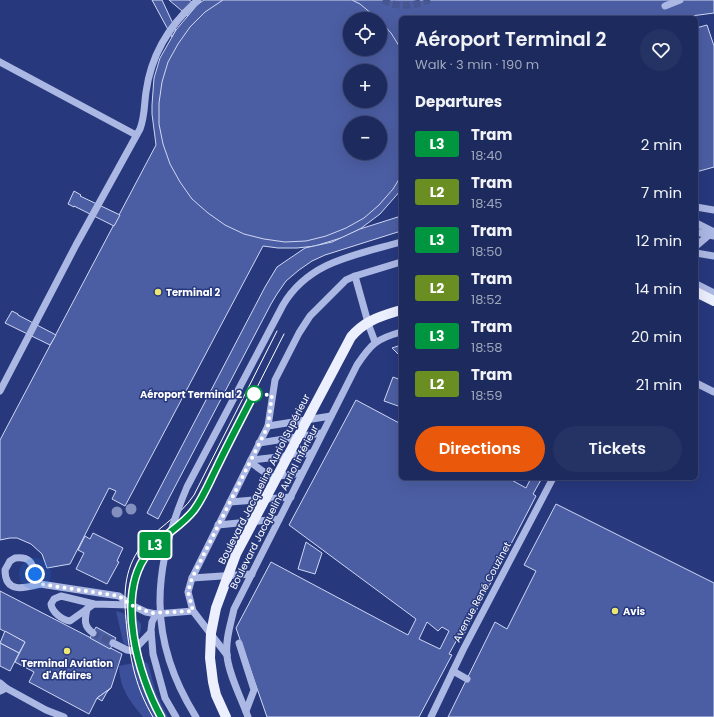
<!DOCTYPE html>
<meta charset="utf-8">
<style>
body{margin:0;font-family:Poppins,sans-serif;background:#253264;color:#f1f3f6;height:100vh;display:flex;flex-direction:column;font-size:15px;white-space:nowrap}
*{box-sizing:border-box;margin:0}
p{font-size:13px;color:#a0a7bc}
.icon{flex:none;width:22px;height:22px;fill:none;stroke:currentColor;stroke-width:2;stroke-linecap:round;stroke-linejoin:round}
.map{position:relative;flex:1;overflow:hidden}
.panel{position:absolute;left:399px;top:16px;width:299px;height:464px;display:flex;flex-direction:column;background:#1d2a5e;border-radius:6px;box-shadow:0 4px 16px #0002,0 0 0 1px #3b4673}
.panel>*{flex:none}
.badge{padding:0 8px;border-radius:3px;font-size:14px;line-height:26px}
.tools{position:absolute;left:343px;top:12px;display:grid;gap:8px}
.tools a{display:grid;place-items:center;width:44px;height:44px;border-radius:50%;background:#1d2a5e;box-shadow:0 4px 16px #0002,0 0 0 1px #3b4673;font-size:20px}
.you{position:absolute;width:20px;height:20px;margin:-10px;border:3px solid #fff;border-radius:50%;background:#1a73e8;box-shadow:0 0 0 6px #1a73e833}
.map>.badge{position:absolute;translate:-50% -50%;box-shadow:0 0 0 2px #fff}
h2{padding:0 16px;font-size:15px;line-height:36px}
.round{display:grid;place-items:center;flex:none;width:42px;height:42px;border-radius:21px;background:#253264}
.summary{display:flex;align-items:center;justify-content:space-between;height:68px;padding:0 16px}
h1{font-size:19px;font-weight:600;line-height:30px}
.button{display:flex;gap:8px;margin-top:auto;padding:8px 16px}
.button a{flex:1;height:46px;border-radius:24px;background:#ea580c;color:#fff;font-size:16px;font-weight:600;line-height:46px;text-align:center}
.button a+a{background:#253264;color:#f1f3f6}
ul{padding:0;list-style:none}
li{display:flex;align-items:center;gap:12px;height:48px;padding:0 16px}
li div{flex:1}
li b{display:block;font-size:15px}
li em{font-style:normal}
li .badge{min-width:44px;font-weight:700;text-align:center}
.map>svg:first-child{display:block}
.green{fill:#3b4f9a}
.building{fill:#4c5ea3;stroke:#cfd7f4;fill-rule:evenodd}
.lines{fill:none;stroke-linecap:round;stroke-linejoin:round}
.minor-tunnel{stroke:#475690;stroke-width:7;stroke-dasharray:7 3.5;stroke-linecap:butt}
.minor{stroke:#acb8e4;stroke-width:7}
.major{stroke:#eceffd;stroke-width:10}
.tram{stroke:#fff;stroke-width:1}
.minor-bridge{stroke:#acb8e4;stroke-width:7}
.major-bridge{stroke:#eceffd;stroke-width:10}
.tree{fill:#838fbe}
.line-casing{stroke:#fff;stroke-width:9}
.line{stroke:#009640;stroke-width:6}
.walk{stroke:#fff;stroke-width:4;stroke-dasharray:0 7.2}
.poi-dot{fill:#ece772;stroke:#27387d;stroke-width:1.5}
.stop-dot{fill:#fff;stroke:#009640;stroke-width:2}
.labels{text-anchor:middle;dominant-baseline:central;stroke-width:3;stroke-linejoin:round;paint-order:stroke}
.poi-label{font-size:10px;font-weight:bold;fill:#fff;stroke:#27387d;text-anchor:start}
.stop-label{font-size:10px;font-weight:bold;fill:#fff;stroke:#27387d;text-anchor:end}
.street-label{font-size:10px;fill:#fff;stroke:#27387d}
</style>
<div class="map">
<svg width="714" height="717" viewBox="0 0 714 717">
<rect width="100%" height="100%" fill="#27387d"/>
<!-- green -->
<g class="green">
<path d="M116 611 135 617 141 624C142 633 137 640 130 645H126L123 642Z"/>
<path d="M144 661 148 664 156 693 168 717H143C129 700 120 689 119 666Z"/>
</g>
<!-- building -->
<g class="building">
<path d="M152 0H162L176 30 172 37Z"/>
<path d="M169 0H189L197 5 188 16Z"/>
<path d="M204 0H714V13L676 18H401V190L380 214 360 229 344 237 315 246 297 248H278L263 246 125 506 112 499 116 491 109 488 70 564 47 568 42 554 31 544 17 538H10L0 540V440L156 145 152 114V105L154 78 160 58 176 30 197 5ZM350 19H380V49H350ZM350 71H380V101H350ZM350 123H380V153H350Z"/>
<path d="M223 0H352L360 4 378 19H350V49H380V21L391 33 401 49V176L393 189 379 205 364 218 346 228 326 236 306 241 285 242 264 239 244 234 225 225 208 213 192 199 180 182 170 164 163 144 159 124V103L162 82 168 62 178 44 190 27 205 12ZM350 71H380V101H350ZM350 123H380V153H350Z"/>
<path d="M707 25 714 46V167L696 172V28Z"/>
<path d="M74 191 81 195 80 196 120 215 114 226 74 206V207L68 204Z"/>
<path d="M401 216V231L325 255 312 261 299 270 286 281 277 294 271 304 158 519 147 513 265 287 277 267 305 248 332 242 360 229Z"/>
<path d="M12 311 18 314V315L56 335 50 345 5 323Z"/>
<path d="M401 345V357L392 348Z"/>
<path d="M393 377 401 380V407L384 401Z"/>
<path d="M356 400 401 424V478H508L526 488 531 478H542L533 494 536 496 462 638 459 636 449 654 452 655 419 717H267L236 628 271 562 408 635 416 619 289 525ZM427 622 438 631 442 627 449 631 440 649 419 639Z"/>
<path d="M556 504 714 583V717H448L495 622 507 629 536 571 524 565Z"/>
<path d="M93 533 123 548 117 561 119 562 107 584 76 569 84 553 78 550 85 536 90 539Z"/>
<path d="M306 542 322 553 315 574 298 569Z"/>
<path d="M0 591 122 654 111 688 97 698 89 714 29 682 34 672 15 662 25 642 0 629Z"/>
<path d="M96 627 116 638 110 649 90 638Z"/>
<path d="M5 631 25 642 19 653 0 643Z"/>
<path d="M0 643 19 653 10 671 0 666Z"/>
<path d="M111 688 107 692 102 701 97 698Z"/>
</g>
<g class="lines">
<!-- minor-tunnel -->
<g class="minor-tunnel">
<path d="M383 0C399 9 414 5 430 0"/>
<path d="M93 633 113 643"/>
</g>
<!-- minor -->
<g class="minor">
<path d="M665 6 680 0"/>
<path d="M0 62 136 135"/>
<path d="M696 207 714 210"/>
<path d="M696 223 714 232"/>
<path d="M696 232 714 236"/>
<path d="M696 246 709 235"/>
<path d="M696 253 714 256"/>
<path d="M355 276 369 326 375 342"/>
<path d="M696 284 714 293"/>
<path d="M696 383 714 392"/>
<path d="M0 391 76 245 140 129C145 116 144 105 146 92 151 55 170 24 198 0"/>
<path d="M268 426 275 380 299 333 310 316 346 280 355 276 401 262"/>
<path d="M259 443 322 433"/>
<path d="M251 460 312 453"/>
<path d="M250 462 271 477 302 473"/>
<path d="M230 502 291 497"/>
<path d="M218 525 279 519"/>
<path d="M15 558C36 555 32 572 40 584 25 588 5 594 5 570L10 561Z"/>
<path d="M192 578 252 574"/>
<path d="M40 584 119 596 131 605"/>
<path d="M94 604 70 621C62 620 52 612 51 604L54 599 61 596 94 604 131 605 146 612 156 614 193 611"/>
<path d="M87 609C85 619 83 626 93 633"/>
<path d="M156 614 152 622 151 630 153 654 165 698 176 717"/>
<path d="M113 643 127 650 133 651 151 632"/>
<path d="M239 643 254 690 246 711"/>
<path d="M227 655 193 611 188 592 192 578 268 426 331 416"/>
<path d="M453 671 467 679"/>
<path d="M0 683 6 688 0 691"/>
<path d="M6 688 46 710 64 717"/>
<path d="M248 717C242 700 228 673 227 655 225 640 231 623 234 609L357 365C371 344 376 339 401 332"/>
<path d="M431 717 463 650 553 478"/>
</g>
<!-- major -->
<path class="major" d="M696 292 714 301"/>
<!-- tram -->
<g class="tram">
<path d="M153 717C136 688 131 663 127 630 124 602 122 575 138 551 154 529 179 518 194 495L277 331"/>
<path d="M161 717C138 676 115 595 147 554 163 534 186 523 199 502L284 334"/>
</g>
<!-- minor-bridge -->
<path class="minor-bridge" d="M196 717C147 639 152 569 187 487L283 305C309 261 356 255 401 242"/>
<!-- major-bridge -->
<path class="major-bridge" d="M226 717 216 695 213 682 210 658 211 633 216 608 236 554 351 337C365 320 382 316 401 310"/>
</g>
<!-- trees -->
<g class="tree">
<circle cx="131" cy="509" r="5.5"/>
<circle cx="117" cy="512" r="5.5"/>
</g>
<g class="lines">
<!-- line casing -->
<g class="line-casing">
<path id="line" d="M161 717C138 676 115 594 148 553 161 536 182 526 194 510 203 498 209 483 216 469 228 444 241 419 254 394"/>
</g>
<!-- line -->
<use href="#line" class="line"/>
<!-- walk -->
<path class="walk" d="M35 574 36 577 40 584 119 596 131 605 151 613 193 611 188 592 192 578 268 426 272 395 254 394"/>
</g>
<!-- markers -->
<g class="poi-dot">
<circle cx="158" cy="292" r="4"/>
<circle cx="615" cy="611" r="4"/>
<circle cx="67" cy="651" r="4"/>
</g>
<circle class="stop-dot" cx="254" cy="394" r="8"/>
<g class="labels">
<!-- poi labels -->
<g class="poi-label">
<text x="166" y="292">Terminal 2</text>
<text x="623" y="611">Avis</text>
<text x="67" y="663" text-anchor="middle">Terminal Aviation<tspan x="67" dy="12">d'Affaires</tspan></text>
</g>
<!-- stop labels -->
<g class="stop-label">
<text x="242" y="394">Aéroport Terminal 2</text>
</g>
<!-- street labels -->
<g class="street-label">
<text transform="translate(264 479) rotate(-63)">Boulevard Jacqueline Auriol Supérieur</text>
<text transform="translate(274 507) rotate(-63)">Boulevard Jacqueline Auriol inférieur</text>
<text transform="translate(482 592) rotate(-62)">Avenue René Couzinet</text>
</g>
</g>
</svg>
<div class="tools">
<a><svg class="icon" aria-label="locate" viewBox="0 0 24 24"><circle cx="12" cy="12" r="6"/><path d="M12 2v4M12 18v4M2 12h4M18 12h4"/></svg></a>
<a>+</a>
<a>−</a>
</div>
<div class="you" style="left:35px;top:574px"></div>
<b class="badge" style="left:155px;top:545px;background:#009640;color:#fff">L3</b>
<section class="panel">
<div class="summary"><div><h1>Aéroport Terminal 2</h1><p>Walk · 3 min · 190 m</p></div><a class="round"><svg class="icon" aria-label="heart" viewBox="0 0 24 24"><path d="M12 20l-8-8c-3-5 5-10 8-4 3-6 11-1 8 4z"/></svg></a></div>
<h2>Departures</h2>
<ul>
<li><span class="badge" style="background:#009640;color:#fff">L3</span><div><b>Tram</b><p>18:40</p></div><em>2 min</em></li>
<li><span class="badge" style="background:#6b8e23;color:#fff">L2</span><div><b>Tram</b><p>18:45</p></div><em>7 min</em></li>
<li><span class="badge" style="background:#009640;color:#fff">L3</span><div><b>Tram</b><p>18:50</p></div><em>12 min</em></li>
<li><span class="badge" style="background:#6b8e23;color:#fff">L2</span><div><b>Tram</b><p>18:52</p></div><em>14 min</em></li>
<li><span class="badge" style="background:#009640;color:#fff">L3</span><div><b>Tram</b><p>18:58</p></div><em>20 min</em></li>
<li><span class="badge" style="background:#6b8e23;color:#fff">L2</span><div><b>Tram</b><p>18:59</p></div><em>21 min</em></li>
</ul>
<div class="button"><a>Directions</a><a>Tickets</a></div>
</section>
</div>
